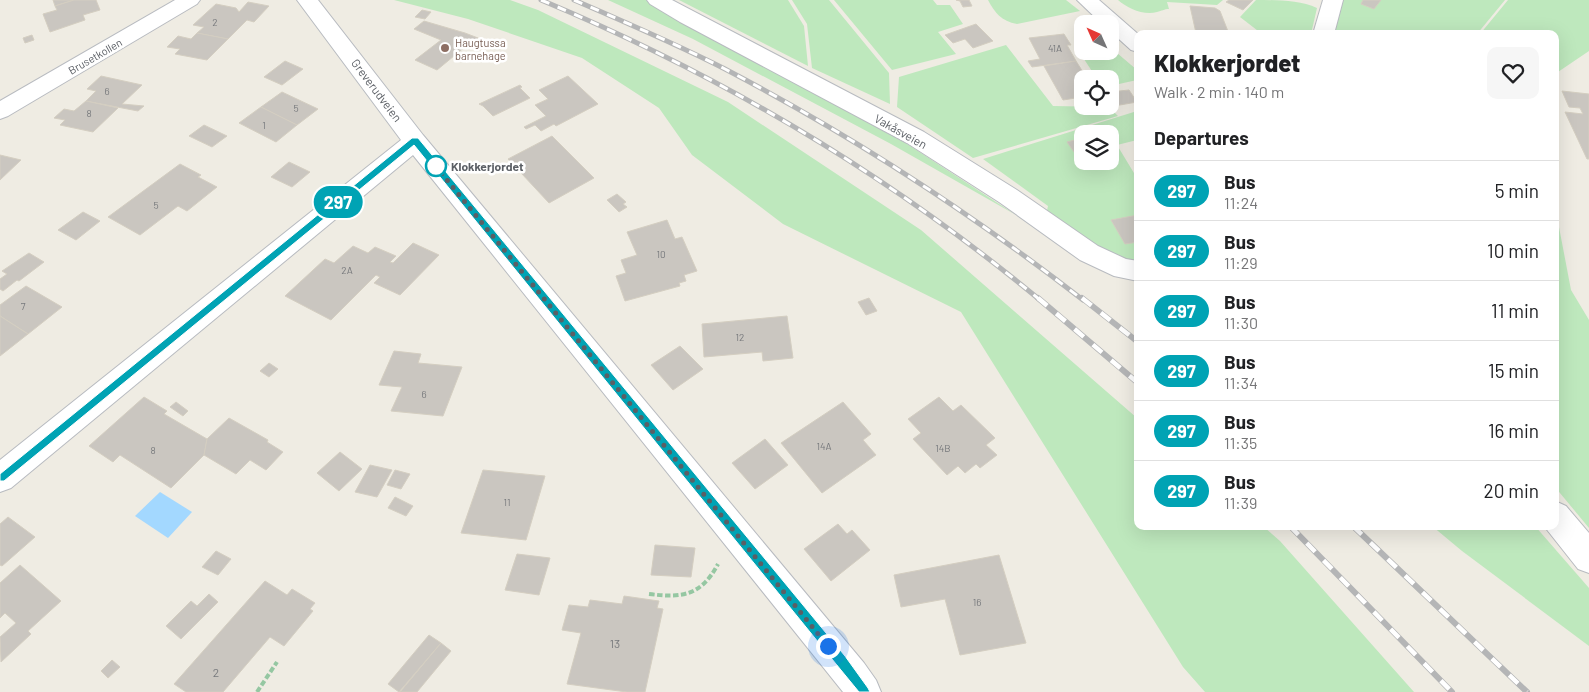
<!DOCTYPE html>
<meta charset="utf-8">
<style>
body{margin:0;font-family:Barlow,sans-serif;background:#f6f6f6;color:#202124;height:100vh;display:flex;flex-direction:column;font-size:19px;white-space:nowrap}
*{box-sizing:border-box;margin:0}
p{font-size:16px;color:#757577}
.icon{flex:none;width:28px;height:28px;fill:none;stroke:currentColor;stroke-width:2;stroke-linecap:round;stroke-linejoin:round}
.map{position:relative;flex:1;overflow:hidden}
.drawer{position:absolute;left:1134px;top:30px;width:425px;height:500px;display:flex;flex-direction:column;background:#fff;border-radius:10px;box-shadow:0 5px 20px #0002}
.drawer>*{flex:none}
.badge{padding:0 10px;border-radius:16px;font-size:18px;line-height:32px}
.needle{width:32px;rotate:315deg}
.buttons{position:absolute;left:1074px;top:15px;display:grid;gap:10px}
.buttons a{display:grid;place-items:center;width:45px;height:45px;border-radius:10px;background:#fff;box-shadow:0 5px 20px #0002;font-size:25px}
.you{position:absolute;width:25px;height:25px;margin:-12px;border:4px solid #fff;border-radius:50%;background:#1a73e8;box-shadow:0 0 0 8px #1a73e833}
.map>.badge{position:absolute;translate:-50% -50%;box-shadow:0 0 0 2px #fff}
h2{padding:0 20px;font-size:19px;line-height:45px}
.round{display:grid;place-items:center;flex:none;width:52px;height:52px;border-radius:10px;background:#f6f6f6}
.summary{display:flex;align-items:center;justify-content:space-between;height:85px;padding:0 20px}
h1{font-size:24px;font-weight:800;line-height:38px}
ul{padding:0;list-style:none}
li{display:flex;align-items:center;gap:15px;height:60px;padding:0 20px;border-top:1px solid #e0e0e0}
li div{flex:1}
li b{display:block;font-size:19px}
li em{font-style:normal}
li .badge{min-width:55px;font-weight:700;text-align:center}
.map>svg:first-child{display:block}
.green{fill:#bee8bd;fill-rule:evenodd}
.water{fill:#a3d8ff}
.building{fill:#cac6c0;stroke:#d4cec1}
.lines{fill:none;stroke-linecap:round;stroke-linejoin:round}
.minor-casing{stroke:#b8bbc0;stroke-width:2}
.path{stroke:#95c7a2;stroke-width:4;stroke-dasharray:5.5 2.5;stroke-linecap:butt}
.minor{fill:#fff;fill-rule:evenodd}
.rail-far1-casing{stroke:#b4b5b6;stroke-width:5}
.rail-casing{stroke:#b4b5b6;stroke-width:6}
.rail-far1{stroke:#fff;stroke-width:3;stroke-dasharray:9;stroke-linecap:butt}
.rail{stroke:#fff;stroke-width:4.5;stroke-dasharray:12;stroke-linecap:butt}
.line{fill:#00a3b4;stroke:#fff}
.walk{stroke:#5b5f65;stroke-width:5;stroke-dasharray:0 9}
.education-dot{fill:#8d6e63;stroke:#fff;stroke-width:2}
.stop-dot{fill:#fff;stroke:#00a3b4;stroke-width:2.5}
.labels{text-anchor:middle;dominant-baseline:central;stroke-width:5;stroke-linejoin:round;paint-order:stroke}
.number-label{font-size:10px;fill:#77797c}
.far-education-label{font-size:11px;fill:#785e54;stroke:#fff;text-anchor:start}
.far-street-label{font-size:11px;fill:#5b5f65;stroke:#fff}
.street-label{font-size:12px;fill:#5b5f65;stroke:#fff}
.stop-label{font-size:12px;font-weight:bold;fill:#5b5f65;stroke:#fff;text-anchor:start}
.near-number-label{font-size:12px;fill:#77797c}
</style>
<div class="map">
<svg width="1589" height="692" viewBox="0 0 1589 692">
<rect width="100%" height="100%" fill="#efece3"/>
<!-- green -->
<g class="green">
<path d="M394 0H510L538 10 728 102 921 230 1137 418 1138 526H1263L1280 541 1414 692H1205L1183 667 961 312 783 224 692 155 659 108 582 58 468 19Z"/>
<path d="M608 0H647L898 138 1016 215 891 144 693 39Z"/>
<path d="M679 0H788L804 26 808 66Z"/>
<path d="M792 0H829L889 73 890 104 812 68 807 24Z"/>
<path d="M834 0H933L937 5H950L963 24 938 32 956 54 892 70Z"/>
<path d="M988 0H1066L1080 11 1017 24C1001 21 995 13 988 0Z"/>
<path d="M1118 0H1223L1217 5 1167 2 1169 9C1164 9 1162 11 1157 12 1144 16 1127 8 1118 0Z"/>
<path d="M1256 0C1276 0 1299 0 1317 8L1311 34H1262L1240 17Z"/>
<path d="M1341 0H1505L1477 34H1333Z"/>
<path d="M1508 0H1589V51L1555 74V34H1480Z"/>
<path d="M1006 45 1053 106 1109 107 1118 116 973 158 897 107 899 77Z"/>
<path d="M1110 47 1137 70V80L1110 86V79H1097L1082 56 1097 51H1110Z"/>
<path d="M1137 111V140L1117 145 1137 178V265L1120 262 1046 215 1048 206 983 159ZM1082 134H1110V161H1082Z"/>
<path d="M1555 206 1571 290 1589 320V528L1555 487Z"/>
<path d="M1432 526H1535L1589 588V646L1462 551Z"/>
</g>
<!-- water -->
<path class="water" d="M160 492 192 512 168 538 135 516Z"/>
<!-- building -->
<g class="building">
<path d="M53 0H74L55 6Z"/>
<path d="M74 0H96L100 10 83 15 85 20 50 32 43 14 57 10 55 6Z"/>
<path d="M956 0H969L972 6 963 7 960 1Z"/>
<path d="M1229 0H1253L1243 10 1226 2Z"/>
<path d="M1363 0H1381L1374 9 1361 4Z"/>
<path d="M248 2 269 6 254 22 247 20 228 39 197 33 204 27 193 25 216 4 236 8 239 12Z"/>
<path d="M1190 6 1215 8 1220 11 1229 34 1196 33Z"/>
<path d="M422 10 431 12 425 19 415 17Z"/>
<path d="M424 21 465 33 478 38 468 46H466L437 70 415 60 441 40 414 29Z"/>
<path d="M976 24 993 41 973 48 965 39 953 43 945 35Z"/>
<path d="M197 33 228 39 207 60 175 54 180 49 167 47 178 36 191 39Z"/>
<path d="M1064 34 1071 45H1067L1076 61 1032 67 1028 61 1040 59 1029 38Z"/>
<path d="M32 35 34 40 25 43 23 38Z"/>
<path d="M285 61 303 69 282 85 264 77Z"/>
<path d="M1076 61 1086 77 1091 76 1092 79H1082V97L1063 100 1044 66Z"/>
<path d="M101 76 142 85 122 104 144 106 138 111 86 101 96 91 87 89Z"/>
<path d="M568 76 598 104 556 126 554 124 541 131 535 125 526 129 524 127 546 116 535 105 548 99 539 90Z"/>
<path d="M520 85 522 87 520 88 530 98 493 116 483 106 479 104Z"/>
<path d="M1129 90 1137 102 1114 106 1110 100V92Z"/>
<path d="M1562 91 1589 94V159H1587L1565 112 1583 114 1580 108 1569 107Z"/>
<path d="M282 92 318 109 297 125 261 107Z"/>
<path d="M86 101 118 108 93 132 60 125 65 120 54 118 64 109 74 111Z"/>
<path d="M261 107 297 125 276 142 239 123Z"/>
<path d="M204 125 227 136 212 147 189 136Z"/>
<path d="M552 136 594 178 549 203 508 159Z"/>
<path d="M1082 138V150L1074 152 1067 142Z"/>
<path d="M0 155 21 160 0 180Z"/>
<path d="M289 162 310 172 292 187 271 177Z"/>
<path d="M180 164 201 175 198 177 217 187 187 211 178 206 140 235 108 217Z"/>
<path d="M617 194 626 202 623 204 627 207 619 212 607 200Z"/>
<path d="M83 212 100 221 76 240 58 230Z"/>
<path d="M1138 215V242L1125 244 1111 220Z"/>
<path d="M667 220 675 239 682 237 697 271 684 275 686 281 679 283 680 286 625 301 616 276 626 273 621 260 637 255 627 232Z"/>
<path d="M413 243 439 255 400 295 374 283 380 277 376 275 331 320 285 296 325 259 334 263 353 246 368 253 375 247 396 256 390 262 393 263Z"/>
<path d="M29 253 44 262 19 281 17 280 3 291 0 289V279L7 274 2 271Z"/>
<path d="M26 286 62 307 28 334 0 316V305Z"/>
<path d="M869 298 877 311 866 315 858 302Z"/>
<path d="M0 316 28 334 0 356Z"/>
<path d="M787 316 793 358 763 361 762 352 704 357 702 324Z"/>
<path d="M680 346 703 369 673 390 651 365Z"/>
<path d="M394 351 421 354 418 363 462 367 443 416 391 411 402 387 379 385Z"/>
<path d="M269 363 278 369 269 377 260 371Z"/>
<path d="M144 397 167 411 164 414 207 439 204 455 171 488 120 455 113 462 89 446Z"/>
<path d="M939 397 953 411 961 405 995 438 986 445 997 455 980 468 976 464 965 473 958 466 947 475 913 439 921 433 908 419Z"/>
<path d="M176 402 188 411 183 416 170 407Z"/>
<path d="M843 402 871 434 863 440 876 455 822 493 781 443Z"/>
<path d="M229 418 268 440 267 442 283 452 266 470 250 460 236 474 204 455 207 439Z"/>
<path d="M765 439 788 465 755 489 732 463Z"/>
<path d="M340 452 362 469 339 491 317 473Z"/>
<path d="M370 465 392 470 377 497 355 492Z"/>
<path d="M395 470 410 474 401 489 387 485Z"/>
<path d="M483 470 545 476 526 540 461 533Z"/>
<path d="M395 497 413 506 406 516 388 508Z"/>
<path d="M8 517 35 537 2 566 0 565V524Z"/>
<path d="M838 524 847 534 852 530 870 550 831 581 804 549Z"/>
<path d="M655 545 695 548 691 577 651 575Z"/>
<path d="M216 551 231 559 218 575 202 567Z"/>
<path d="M517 554 550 558 539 595 505 590Z"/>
<path d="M999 555 1026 643 960 655 945 599 901 607 894 575Z"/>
<path d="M20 565 61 601 28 631 31 634 1 662 0 637 16 623 5 613 0 618V583Z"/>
<path d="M265 581 287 595 292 589 315 603 310 609 313 611 284 646 270 637 223 692H186L174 684Z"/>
<path d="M209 594 218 602 181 639 166 626 191 601 197 606Z"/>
<path d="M624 596 659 601 657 608 663 609 645 692H627L567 684 581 633 562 630 569 605 588 607 590 600 622 604Z"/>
<path d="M429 635 441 643 399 692 388 684Z"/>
<path d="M441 643 451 651 417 692H400Z"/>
<path d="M112 660 120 667 108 678 101 671Z"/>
</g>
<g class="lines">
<!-- minor casing -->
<g class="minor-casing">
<g id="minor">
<path d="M175 0H200L197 4 8 116 0 119V101Z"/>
<path d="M297 0H318L423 135 864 663 876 680 881 692H843L413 155 11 488 0 492V460L401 140Z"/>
<path d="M647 0H672L924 132 1017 190 1098 246 1126 259 1138 261V281L1114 276 1080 260 999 202 907 143 680 22 650 4Z"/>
<path d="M1077 0H1099L1138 34V52L1131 50 1110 31V24H1102Z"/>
<path d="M1323 0H1343L1334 34H1313Z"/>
<path d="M1555 501 1566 506 1589 533V573L1578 569 1544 526H1555Z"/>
</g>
</g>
<!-- path -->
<g class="path">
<path d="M649 594C682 598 701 596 718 564"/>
<path d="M257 692 277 662"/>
</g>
<!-- minor -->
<use href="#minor" class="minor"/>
<!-- rail-far1 casing -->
<g class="rail-far1-casing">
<g id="rail-far1">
<path d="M541 0C721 75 889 175 1040 300"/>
<path d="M574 0C625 22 676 44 725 69 851 135 971 213 1083 300"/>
</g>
</g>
<!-- rail casing -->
<g class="rail-casing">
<g id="rail">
<path d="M1038 298 1138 383"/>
<path d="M1082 298 1138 342"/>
<path d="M1290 526 1452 692"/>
<path d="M1353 526 1527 692"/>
</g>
</g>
<!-- rail-far1 -->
<use href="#rail-far1" class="rail-far1"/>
<!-- rail -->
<use href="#rail" class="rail"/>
</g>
<!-- line -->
<path class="line" d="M412 138H418L845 656 868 688 870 692H859L836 664 414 145 4 481H0V474Z"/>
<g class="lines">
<!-- walk -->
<path class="walk" d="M436 166 433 163 828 646"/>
</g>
<!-- markers -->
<circle class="education-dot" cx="445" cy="48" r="5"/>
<circle class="stop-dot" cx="436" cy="166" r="10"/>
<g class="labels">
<!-- number labels -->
<g class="number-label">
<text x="215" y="22">2</text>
<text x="1055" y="48">41A</text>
<text x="107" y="91">6</text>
<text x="296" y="108">5</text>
<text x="89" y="113">8</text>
<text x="264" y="125">1</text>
<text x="156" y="205">5</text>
<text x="661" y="254">10</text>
<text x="347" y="270">2A</text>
<text x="23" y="306">7</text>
<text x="740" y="337">12</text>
<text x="424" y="394">6</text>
<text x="824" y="446">14A</text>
<text x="943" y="448">14B</text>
<text x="153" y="450">8</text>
<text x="507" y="502">11</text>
<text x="977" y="602">16</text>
</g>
<!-- far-education labels -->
<g class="far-education-label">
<text x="455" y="42">Haugtussa<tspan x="455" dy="13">barnehage</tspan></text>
</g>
<!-- far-street labels -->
<g class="far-street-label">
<text transform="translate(95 56) rotate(-30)">Brusetkollen</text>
</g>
<!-- street labels -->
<g class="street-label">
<text transform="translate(377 90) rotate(53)">Greverudveien</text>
<text transform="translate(901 131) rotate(29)">Vakåsveien</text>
</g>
<!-- stop labels -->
<g class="stop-label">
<text x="451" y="166">Klokkerjordet</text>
</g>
<!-- near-number labels -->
<g class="near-number-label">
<text x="615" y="643">13</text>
<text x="216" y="672">2</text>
</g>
</g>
</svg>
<div class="buttons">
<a><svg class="needle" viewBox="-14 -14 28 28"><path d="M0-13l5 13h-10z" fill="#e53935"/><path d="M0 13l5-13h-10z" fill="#757577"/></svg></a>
<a><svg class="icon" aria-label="locate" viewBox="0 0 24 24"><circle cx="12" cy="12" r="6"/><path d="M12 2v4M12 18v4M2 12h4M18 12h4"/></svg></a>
<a><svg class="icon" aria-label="layers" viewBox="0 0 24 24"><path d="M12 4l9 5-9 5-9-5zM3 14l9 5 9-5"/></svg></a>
</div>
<div class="you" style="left:828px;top:646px"></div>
<b class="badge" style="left:338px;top:202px;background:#00a3b4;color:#fff">297</b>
<section class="drawer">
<div class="summary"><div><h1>Klokkerjordet</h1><p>Walk · 2 min · 140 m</p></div><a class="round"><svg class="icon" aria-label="heart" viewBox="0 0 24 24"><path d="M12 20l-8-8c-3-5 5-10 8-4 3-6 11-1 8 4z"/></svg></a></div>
<h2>Departures</h2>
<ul>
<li><span class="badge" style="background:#00a3b4;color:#fff">297</span><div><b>Bus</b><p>11:24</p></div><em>5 min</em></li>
<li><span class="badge" style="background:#00a3b4;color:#fff">297</span><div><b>Bus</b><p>11:29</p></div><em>10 min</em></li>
<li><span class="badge" style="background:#00a3b4;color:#fff">297</span><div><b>Bus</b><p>11:30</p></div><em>11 min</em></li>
<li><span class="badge" style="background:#00a3b4;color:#fff">297</span><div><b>Bus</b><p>11:34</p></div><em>15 min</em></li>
<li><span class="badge" style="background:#00a3b4;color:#fff">297</span><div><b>Bus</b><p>11:35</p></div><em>16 min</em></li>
<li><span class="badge" style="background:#00a3b4;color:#fff">297</span><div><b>Bus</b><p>11:39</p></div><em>20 min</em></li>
</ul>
</section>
</div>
